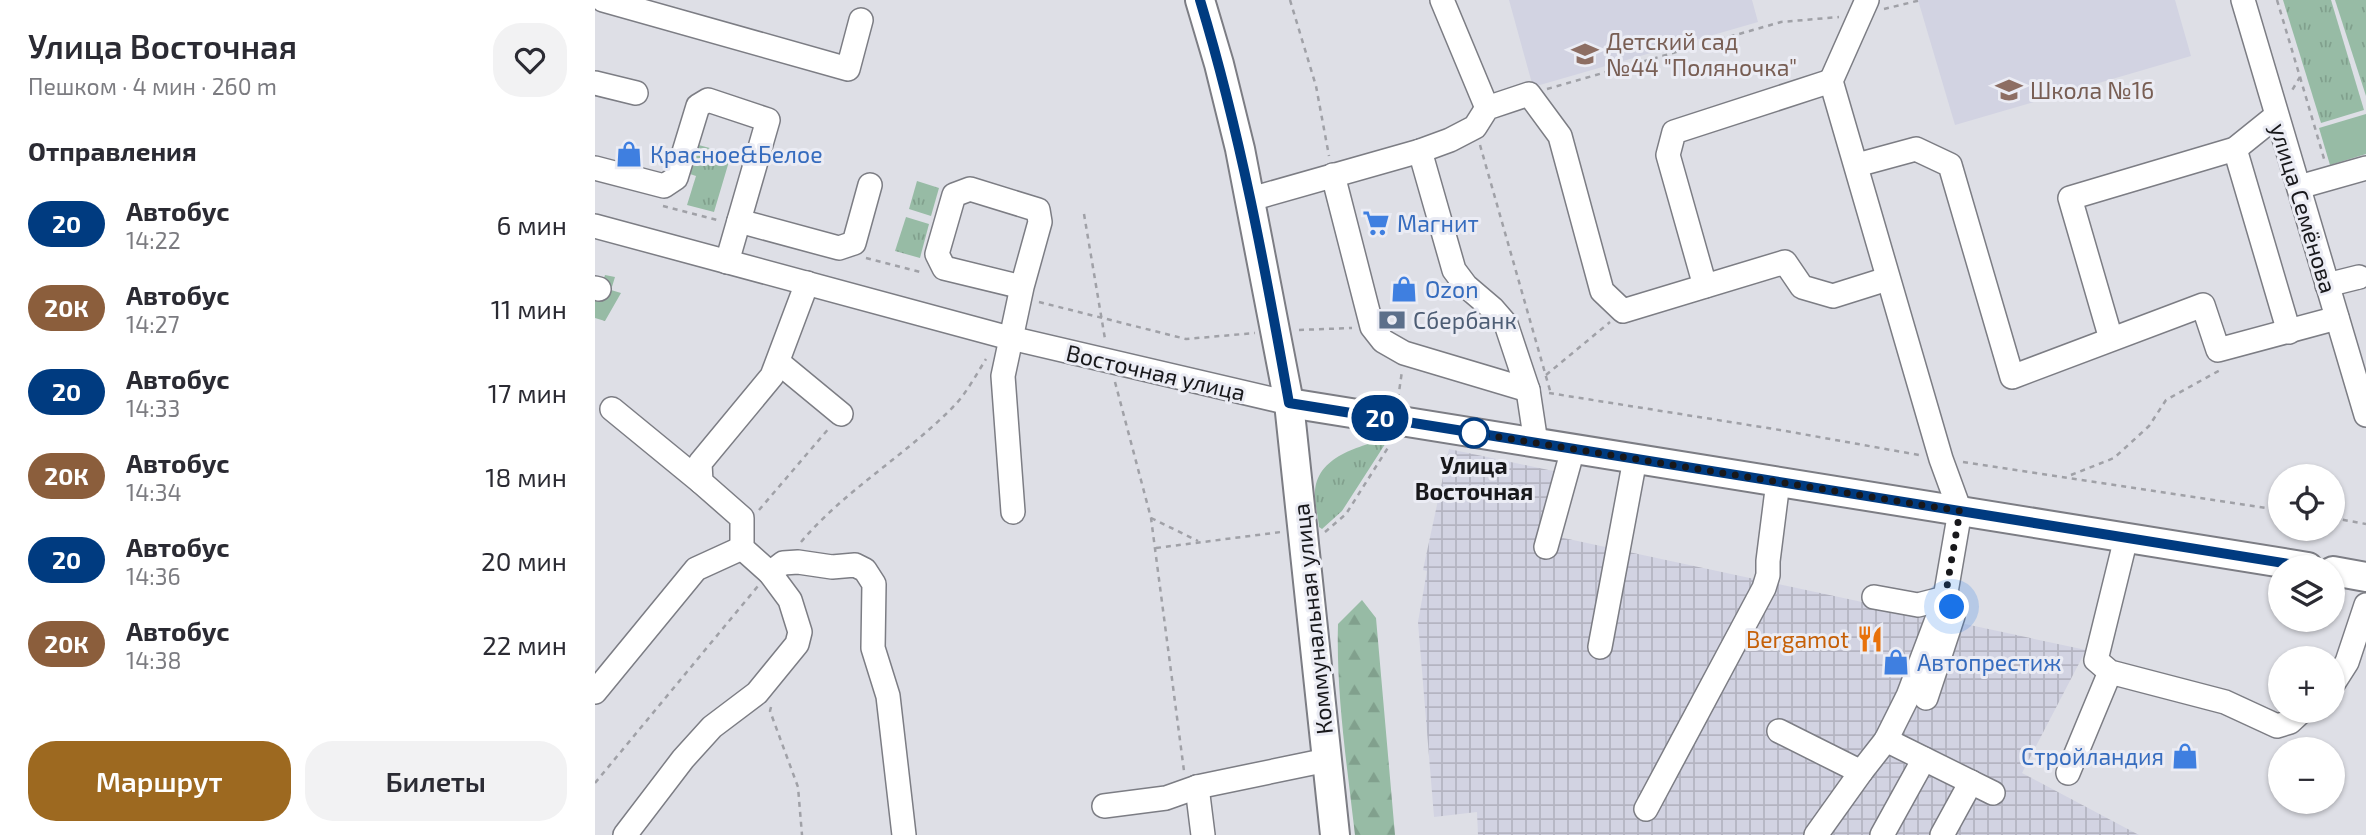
<!DOCTYPE html>
<html lang="ru">
<meta charset="utf-8">
<style>
body{margin:0;font-family:"Exo 2",sans-serif;background:#f2f2f3;color:#2b2b33;height:100vh;display:flex;flex-direction:column;font-size:26px;white-space:nowrap}
*{box-sizing:border-box;margin:0}
p{font-size:23px;color:#7c7c81}
.icon{flex:none;width:38px;height:38px;fill:none;stroke:currentColor;stroke-width:2;stroke-linecap:round;stroke-linejoin:round}
.map{position:relative;flex:1;overflow:hidden}
.side{display:flex;flex-direction:column;background:#fff;width:595px}
.side>*{flex:none}
.badge{padding:0 14px;border-radius:23px;font-size:24px;line-height:46px}
.fabs{position:absolute;left:1673px;top:464px;display:grid;gap:14px}
.fabs a{display:grid;place-items:center;width:77px;height:77px;border-radius:50%;background:#fff;box-shadow:0 2px 5px #0004;font-size:35px}
.you{position:absolute;width:35px;height:35px;margin:-18px;border:5px solid #fff;border-radius:50%;background:#1a73e8;box-shadow:0 0 0 10px #1a73e833}
.map>.badge{position:absolute;translate:-50% -50%;box-shadow:0 0 0 4px #fff}
h2{padding:0 28px;font-size:26px;line-height:63px}
.round{display:grid;place-items:center;flex:none;width:74px;height:74px;border-radius:28px;background:#f2f2f3}
.headline{display:flex;align-items:center;justify-content:space-between;height:119px;padding:0 28px}
h1{font-size:33px;font-weight:600;line-height:52px}
.cta{display:flex;gap:14px;margin-top:auto;padding:14px 28px}
.cta a{flex:1;height:80px;border-radius:28px;background:#9d6920;color:#fff;font-size:28px;font-weight:600;line-height:80px;text-align:center}
.cta a+a{background:#f2f2f3;color:#2b2b33}
ul{padding:0;list-style:none}
li{display:flex;align-items:center;gap:21px;height:84px;padding:0 28px}
li div{flex:1}
li b{display:block;font-size:26px}
li em{font-style:normal}
li .badge{min-width:77px;font-weight:700;text-align:center}
main{display:flex;flex:1;min-height:0}
.map>svg:first-child{display:block}
.industrial{fill:url(#industrial-grid)}
.built{fill:#d2d3e2}
.grass{fill:url(#grass-tufts)}
.forest{fill:url(#forest-firs)}
.pitch{fill:#97bba5}
.lines{fill:none;stroke-linecap:round;stroke-linejoin:round}
.minor-casing{stroke:#7c7d84;stroke-width:26}
.major-casing{stroke:#7c7d84;stroke-width:32}
.path{stroke:#a0a1a7;stroke-width:2.5;stroke-dasharray:5 5;stroke-linecap:butt}
.minor{stroke:#fff;stroke-width:23}
.major{stroke:#fff;stroke-width:28}
.line-casing{stroke:#fff;stroke-width:16}
.line{stroke:#003b80;stroke-width:10}
.walk{stroke:#18181b;stroke-width:7;stroke-dasharray:0 12.6}
.stop-dot{fill:#fff;stroke:#003b80;stroke-width:3.5}
.labels{text-anchor:middle;dominant-baseline:central;stroke-width:6;stroke-linejoin:round;paint-order:stroke}
.education-label{font-size:23px;fill:#785e54;stroke:#ebecf4;text-anchor:start}
.shop-label{font-size:23px;fill:#366cbe;stroke:#ebecf4;text-anchor:start}
.street-label{font-size:23px;fill:#18181b;stroke:#ebecf4}
.service-label{font-size:23px;fill:#4e5e75;stroke:#ebecf4;text-anchor:start}
.stop-label{font-size:23px;font-weight:bold;fill:#18181b;stroke:#ebecf4}
.food-label{font-size:23px;fill:#c56008;stroke:#ebecf4;text-anchor:end}
</style>
<main>
<section class="side">
<div class="headline"><div><h1>Улица Восточная</h1><p>Пешком · 4 мин · 260 m</p></div><a class="round"><svg class="icon" aria-label="heart" viewBox="0 0 24 24"><path d="M12 20l-8-8c-3-5 5-10 8-4 3-6 11-1 8 4z"/></svg></a></div>
<h2>Отправления</h2>
<ul>
<li><span class="badge" style="background:#003b80;color:#fff">20</span><div><b>Автобус</b><p>14:22</p></div><em>6 мин</em></li>
<li><span class="badge" style="background:#8b5e3c;color:#fff">20К</span><div><b>Автобус</b><p>14:27</p></div><em>11 мин</em></li>
<li><span class="badge" style="background:#003b80;color:#fff">20</span><div><b>Автобус</b><p>14:33</p></div><em>17 мин</em></li>
<li><span class="badge" style="background:#8b5e3c;color:#fff">20К</span><div><b>Автобус</b><p>14:34</p></div><em>18 мин</em></li>
<li><span class="badge" style="background:#003b80;color:#fff">20</span><div><b>Автобус</b><p>14:36</p></div><em>20 мин</em></li>
<li><span class="badge" style="background:#8b5e3c;color:#fff">20К</span><div><b>Автобус</b><p>14:38</p></div><em>22 мин</em></li>
</ul>
<div class="cta"><a>Маршрут</a><a>Билеты</a></div>
</section>
<div class="map">
<svg width="1771" height="835" viewBox="0 0 1771 835">
<defs>
<pattern id="industrial-grid" width="8" height="8" patternUnits="userSpaceOnUse" patternTransform="scale(1.75)"><rect width="8" height="8" fill="#d2d3e2"/><path d="M0 4h8M4 0v8" fill="none" stroke="#b4b4c1"/></pattern>
<pattern id="grass-tufts" width="24" height="20" patternUnits="userSpaceOnUse" patternTransform="scale(1.75)"><rect width="24" height="20" fill="#97bba5"/><path d="M3 7l-1-3M5 7V3M7 7l1-3M15 17l-1-3M17 17v-4M19 17l1-3" fill="none" stroke="#81a08d"/></pattern>
<pattern id="forest-firs" width="22" height="20" patternUnits="userSpaceOnUse" patternTransform="scale(1.75)"><rect width="22" height="20" fill="#97bba5"/><path d="M5 1l3.5 6h-7zM16 11l3.5 6h-7z" fill="#81a08d"/></pattern>
</defs>
<rect width="100%" height="100%" fill="#dedfe6"/>
<!-- industrial -->
<path class="industrial" d="M854 449 963 472 950 534 1491 650 1427 773 1544 835H883L882 812 839 817 823 622 832 571 828 570Z"/>
<!-- built -->
<g class="built">
<path d="M914 0H1157L1163 22 938 87Z"/>
<path d="M1323 0H1580L1596 56 1360 125Z"/>
</g>
<!-- grass -->
<g class="grass">
<path d="M1688 0H1736L1769 110 1726 123Z"/>
<path d="M1740 0H1771V96Z"/>
<path d="M100 144 122 150 121 154 135 158 119 212 92 205 101 176 92 173Z"/>
<path d="M322 181 344 188 336 216 314 209Z"/>
<path d="M311 217 334 224 325 258 300 251Z"/>
<path d="M10 275 20 277 16 290 26 293 10 321 0 318V297L3 298Z"/>
<path d="M794 438 747 511 727 529 724 527C723 516 720 505 720 494 720 456 766 446 794 438Z"/>
</g>
<!-- forest -->
<path class="forest" d="M767 600 781 618 800 835H760C752 765 741 694 743 624Z"/>
<!-- pitch -->
<path class="pitch" d="M1771 114V154L1735 165 1724 128Z"/>
<g class="lines">
<!-- minor casing -->
<g class="minor-casing">
<g id="minor">
<path d="M8 0 253 69 266 20"/>
<path d="M847 0 892 108"/>
<path d="M1648 0 1771 415"/>
<path d="M0 83 41 93"/>
<path d="M1640 149 1694 332"/>
<path d="M825 151 859 270 871 286 898 309 911 324 933 390 941 443"/>
<path d="M1262 165 1321 149 1355 165 1417 377 1608 305 1623 350 1742 318"/>
<path d="M0 168 69 186 81 178 103 106 113 100 173 120 132 262"/>
<path d="M738 175 777 327 788 341 809 353 933 390"/>
<path d="M1704 187 1771 168"/>
<path d="M656 199 825 151 855 140 880 127 892 108 934 94 965 136 1007 291 1028 311 1190 262 1207 287 1238 296 1292 279"/>
<path d="M144 221 244 248 259 243 275 185"/>
<path d="M0 226 407 336 694 403"/>
<path d="M1732 285 1764 277"/>
<path d="M1110 286 1073 155 1079 132 1236 81"/>
<path d="M0 288 4 289"/>
<path d="M1516 339 1475 198 1640 149 1681 116"/>
<path d="M183 362 246 414"/>
<path d="M17 409 106 482"/>
<path d="M418 512 408 376 427 287 445 222 443 210 375 189 359 195 342 254 349 268 427 287"/>
<path d="M1531 538 1501 660 1515 672 1630 702 1682 726 1695 722 1708 710"/>
<path d="M951 547 978 449"/>
<path d="M175 573 188 563 203 562 237 567 260 565 270 570 279 584 278 648 293 696 309 835"/>
<path d="M1279 597 1323 605 1350 598 1357 607 1358 616 1331 698"/>
<path d="M1005 647 1040 459"/>
<path d="M1738 684 1752 662 1771 605"/>
<path d="M0 692 101 569 147 548"/>
<path d="M1184 731 1266 772 1291 740 1313 696 1350 598 1365 511 1346 459 1236 81 1272 0"/>
<path d="M1291 740 1398 793"/>
<path d="M1473 773 1515 672"/>
<path d="M602 787 608 835"/>
<path d="M509 806 571 798 602 787 732 760"/>
<path d="M1051 809 1169 588 1173 575V561L1183 482"/>
<path d="M30 835 88 759 117 727 162 693 202 644 205 632 195 600 175 573 147 548V518L106 482 105 463 177 376 212 283"/>
<path d="M1221 835 1266 772"/>
<path d="M1287 835 1329 759"/>
<path d="M1347 835 1376 782"/>
</g>
</g>
<!-- major casing -->
<g class="major-casing">
<g id="major">
<path d="M605 0 624 64 645 149 694 403 740 835"/>
<path d="M694 403 1713 567"/>
<path d="M1738 571 1771 577"/>
</g>
</g>
<!-- path -->
<g class="path">
<path d="M695 0 721 86 734 156"/>
<path d="M1682 0 1705 77 1696 92"/>
<path d="M1289 9 1326 0"/>
<path d="M1705 77 1730 162"/>
<path d="M952 89 1186 22 1244 17"/>
<path d="M885 145 956 394"/>
<path d="M68 206 126 221"/>
<path d="M489 214 510 339"/>
<path d="M271 258 329 273"/>
<path d="M444 302 591 339 660 333"/>
<path d="M704 330 757 328"/>
<path d="M951 375 1015 322"/>
<path d="M520 382 556 518 589 771"/>
<path d="M954 393 1185 430 1324 455"/>
<path d="M803 399 807 371"/>
<path d="M1368 462 1685 510"/>
<path d="M1476 475 1519 458 1554 426 1571 400 1627 369"/>
<path d="M164 510 235 427"/>
<path d="M556 518 603 541"/>
<path d="M1738 518 1771 524"/>
<path d="M730 532 751 514 794 446"/>
<path d="M206 542C250 490 310 456 358 407 371 394 381 375 391 359"/>
<path d="M561 548 686 532"/>
<path d="M176 707 175 711 203 787 207 835"/>
<path d="M0 783 163 586"/>
</g>
<!-- minor -->
<use href="#minor" class="minor"/>
<!-- major -->
<use href="#major" class="major"/>
</g>
<g class="lines">
<!-- line casing -->
<g class="line-casing">
<path id="line" d="M605 0C645 132 670 267 694 403L1713 567"/>
</g>
<!-- line -->
<use href="#line" class="line"/>
<!-- walk -->
<path class="walk" d="M879 433 1365 511 1350 598 1357 607"/>
</g>
<!-- icons -->
<defs>
<g id="school-bare" transform="scale(2.1)"><path d="M0-5L7-2L0 1L-7-2ZM-4 1L0 2.5L4 1V4Q0 6-4 4Z" fill="#8d6e63" stroke="#ebecf4" stroke-width="2.5" paint-order="stroke"/></g>
<g id="shop-bare" transform="scale(2.1)"><path d="M-5-2.5h2.3a2.7 3.5 0 0 1 5.4 0H5L5.5 6h-11ZM-1.5-2.5h3a1.5 2.3 0 0 0-3 0Z" fill="#3f7fe0" stroke="#ebecf4" stroke-width="2.5" paint-order="stroke"/></g>
<g id="supermarket-bare" transform="scale(2.1)"><path d="M-6-5.5h2.5l.6 2H6L4.5 2H-2.5L-4.4-4H-6ZM-1.5 3.2a1.3 1.3 0 1 0 .1 0ZM3 3.2a1.3 1.3 0 1 0 .1 0Z" fill="#3f7fe0" stroke="#ebecf4" stroke-width="2.5" paint-order="stroke"/></g>
<g id="bank-bare" transform="scale(2.1)"><path d="M-6-4H6V4H-6ZM0-2.3a2.3 2.3 0 1 0 0 4.6a2.3 2.3 0 1 0 0-4.6Z" fill="#5c6f8a" stroke="#ebecf4" stroke-width="2.5" paint-order="stroke"/></g>
<g id="restaurant-bare" transform="scale(2.1)"><path d="M-5-6h1v4h1v-4h1v4h1v-4h1v5L-1.5 .5V6h-2V.5L-5-1ZM5-6V6H3V1.5H1.5Q1.5-4 5-6Z" fill="#e8710a" stroke="#ebecf4" stroke-width="2.5" paint-order="stroke"/></g>
</defs>
<g fill-rule="evenodd">
<use href="#school-bare" x="990" y="54"/>
<use href="#school-bare" x="1414" y="90"/>
<use href="#shop-bare" x="34" y="154"/>
<use href="#supermarket-bare" x="781" y="223"/>
<use href="#shop-bare" x="809" y="289"/>
<use href="#bank-bare" x="797" y="320"/>
<use href="#restaurant-bare" x="1275" y="639"/>
<use href="#shop-bare" x="1301" y="662"/>
<use href="#shop-bare" x="1590" y="756"/>
</g>
<!-- markers -->
<circle class="stop-dot" cx="879" cy="433" r="14"/>
<g class="labels">
<!-- education labels -->
<g class="education-label">
<text x="1011" y="41">Детский сад<tspan x="1011" dy="26">№44 "Поляночка"</tspan></text>
<text x="1435" y="90">Школа №16</text>
</g>
<!-- shop labels -->
<g class="shop-label">
<text x="55" y="154">Красное&amp;Белое</text>
<text x="802" y="223">Магнит</text>
<text x="830" y="289">Ozon</text>
<text x="1322" y="662">Автопрестиж</text>
<text x="1569" y="756" text-anchor="end">Стройландия</text>
</g>
<!-- street labels -->
<g class="street-label">
<text transform="translate(1709 208) rotate(73)">улица Семёнова</text>
<text transform="translate(561 372) rotate(13)">Восточная улица</text>
<text transform="translate(717 619) rotate(-96)">Коммунальная улица</text>
</g>
<!-- service labels -->
<g class="service-label">
<text x="818" y="320">Сбербанк</text>
</g>
<!-- stop labels -->
<g class="stop-label">
<text x="879" y="465">Улица<tspan x="879" dy="26">Восточная</tspan></text>
</g>
<!-- food labels -->
<g class="food-label">
<text x="1254" y="639">Bergamot</text>
</g>
</g>
</svg>
<div class="fabs">
<a><svg class="icon" aria-label="locate" viewBox="0 0 24 24"><circle cx="12" cy="12" r="6"/><path d="M12 2v4M12 18v4M2 12h4M18 12h4"/></svg></a>
<a><svg class="icon" aria-label="layers" viewBox="0 0 24 24"><path d="M12 4l9 5-9 5-9-5zM3 14l9 5 9-5"/></svg></a>
<a>+</a>
<a>−</a>
</div>
<div class="you" style="left:1357px;top:607px"></div>
<b class="badge" style="left:785px;top:418px;background:#003b80;color:#fff">20</b>
</div>
</main>
